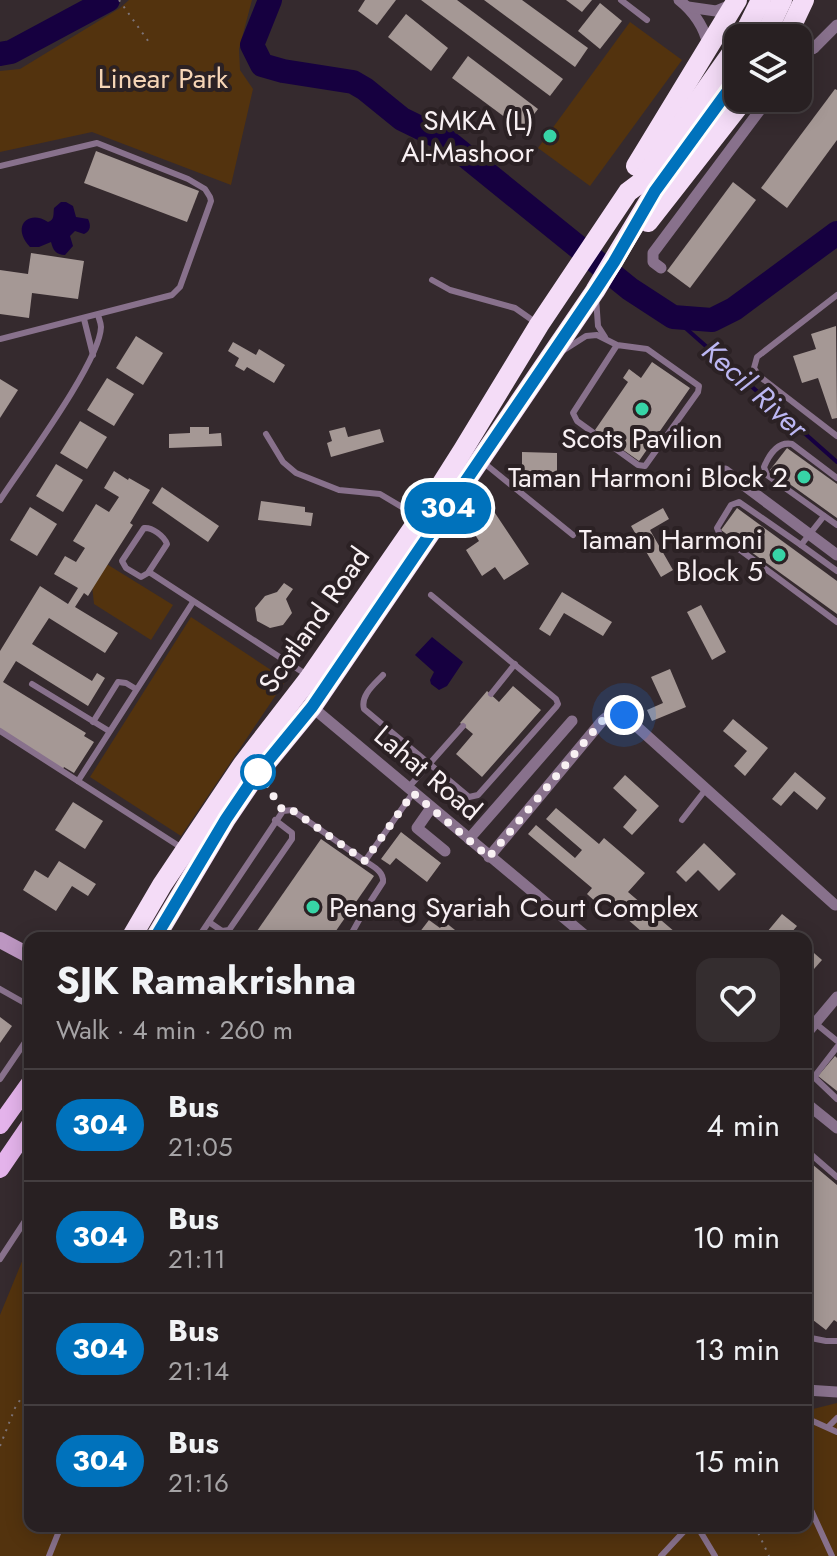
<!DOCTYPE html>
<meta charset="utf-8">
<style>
body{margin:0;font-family:Jost,sans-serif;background:#342d2f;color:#f1f3f6;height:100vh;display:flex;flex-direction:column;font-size:30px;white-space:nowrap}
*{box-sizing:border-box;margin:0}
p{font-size:26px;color:#a5a3a5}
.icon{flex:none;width:44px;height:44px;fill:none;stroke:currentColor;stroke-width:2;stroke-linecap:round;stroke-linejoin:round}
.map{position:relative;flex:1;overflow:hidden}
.drawer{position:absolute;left:24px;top:932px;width:788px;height:600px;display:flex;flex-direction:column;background:#282022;border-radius:16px;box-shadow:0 4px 20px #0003,0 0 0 2px #443e40}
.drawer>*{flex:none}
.badge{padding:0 16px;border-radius:26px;font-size:28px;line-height:52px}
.controls{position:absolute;left:724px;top:24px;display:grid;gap:16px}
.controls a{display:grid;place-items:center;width:88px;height:88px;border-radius:16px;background:#282022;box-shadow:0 4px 20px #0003,0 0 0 2px #443e40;font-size:40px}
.you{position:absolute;width:40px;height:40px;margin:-20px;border:6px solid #fff;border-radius:50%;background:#1a73e8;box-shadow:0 0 0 12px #1a73e833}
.map>.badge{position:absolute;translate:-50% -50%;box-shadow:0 0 0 4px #fff}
.round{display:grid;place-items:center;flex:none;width:84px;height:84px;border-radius:16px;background:#342d2f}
.overview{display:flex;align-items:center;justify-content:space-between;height:136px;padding:0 32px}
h1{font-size:38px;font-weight:700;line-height:60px}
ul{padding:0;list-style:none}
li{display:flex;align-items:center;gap:24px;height:112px;padding:0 32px;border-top:2px solid #443e40}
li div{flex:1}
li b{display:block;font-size:30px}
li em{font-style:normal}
li .badge{min-width:88px;font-weight:700;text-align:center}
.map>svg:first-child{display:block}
.green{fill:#53330e}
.water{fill:#160040}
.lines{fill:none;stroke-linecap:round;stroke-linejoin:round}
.stream{stroke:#160040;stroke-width:4}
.river{stroke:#160040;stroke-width:24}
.building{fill:#a59895}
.path{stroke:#7e7478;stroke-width:2;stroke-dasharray:2 6;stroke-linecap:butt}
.lane{stroke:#88718c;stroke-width:6}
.street{stroke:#88718c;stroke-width:11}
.secondary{stroke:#bc96c1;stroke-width:16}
.primary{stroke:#e4b3eb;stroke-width:18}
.highway{stroke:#f4dcf7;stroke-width:20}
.line-casing{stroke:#fff;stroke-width:18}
.line{stroke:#0072bc;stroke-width:12}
.walk{stroke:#f8f0f3;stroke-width:8;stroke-dasharray:0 14.4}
.poi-dot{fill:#37d4a6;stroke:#2b2124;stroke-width:3}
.stop-dot{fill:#fff;stroke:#0072bc;stroke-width:4}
.labels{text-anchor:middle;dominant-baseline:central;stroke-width:8;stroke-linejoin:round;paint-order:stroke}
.park-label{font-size:28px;fill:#f6d5b6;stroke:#2b2124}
.poi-label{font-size:28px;fill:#f8f0f3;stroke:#2b2124;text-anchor:end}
.street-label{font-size:28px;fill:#f8f0f3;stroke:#2b2124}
.water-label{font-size:30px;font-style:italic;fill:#bbb6f2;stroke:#2b2124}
</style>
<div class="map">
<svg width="837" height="1556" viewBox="0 0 837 1556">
<rect width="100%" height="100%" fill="#352a2e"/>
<!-- green -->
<g class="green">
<path d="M129 0H252L239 49 240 70 253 89 231 185 92 132 0 152V71L20 69 120 8Z"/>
<path d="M630 22 682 60 590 186 538 148Z"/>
<path d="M105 563 173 605 151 640 94 604 92 585Z"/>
<path d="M191 617 286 680 181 836 90 777Z"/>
<path d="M30 1242V1526H806V1409L809 1410 837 1403V1556H0V1315Z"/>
</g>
<!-- water -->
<g class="water">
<path d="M61 202H66L73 206 76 217 88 219C91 225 91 231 84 234L75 231 70 236 73 246 65 255C56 255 53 250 51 242L39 247H30C11 227 28 209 48 222 55 220 53 214 54 208Z"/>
<path d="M432 637 463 662 447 686 439 690 431 684 430 680 434 672 415 655Z"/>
</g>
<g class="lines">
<!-- stream -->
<path class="stream" d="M673 317 837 462"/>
<!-- river -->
<g class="river">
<path d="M270 0 252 45 262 65 283 71 353 82 365 89 402 119 447 141 630 289 673 317 712 320 734 309 837 233"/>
<path d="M0 54 11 52 108 0"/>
</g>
</g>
<!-- building -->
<g class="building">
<path d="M365 0H396L377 25 358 11Z"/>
<path d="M421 0H457L563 79 550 96Z"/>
<path d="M484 0H522L588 48 575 67Z"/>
<path d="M566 0H592L582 12Z"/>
<path d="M600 3 622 21 600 49 578 31Z"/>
<path d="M406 14 448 48 431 71 388 37Z"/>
<path d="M468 56 538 109 522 130 452 78Z"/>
<path d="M835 89 837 90V140L787 208 761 188Z"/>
<path d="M96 151 199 191 187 222 84 183Z"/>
<path d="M733 182 756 200 690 288 667 271Z"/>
<path d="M31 253 84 261 78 299 32 293 29 318 0 314V270L28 274Z"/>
<path d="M836 326 837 418 832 419 818 378 802 383 793 356 816 349 811 334Z"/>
<path d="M136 336 163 353 143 385 116 368Z"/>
<path d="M233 342 256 355 259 349 285 365 274 383 247 367 244 371 235 366 239 358 228 351Z"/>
<path d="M652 362 690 388 639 461 595 430 628 382 623 378 629 369 641 378Z"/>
<path d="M107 378 134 394 114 426 87 410Z"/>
<path d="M0 379 18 390 0 418Z"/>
<path d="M80 421 107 437 87 469 60 453Z"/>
<path d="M190 427H209V434L221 433 222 446 169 448V434L190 433Z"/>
<path d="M345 427 348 437 380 429 384 442 331 457 327 443 332 441 329 431Z"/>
<path d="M787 448 837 484V518L770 470Z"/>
<path d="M522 452 557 453V474H522Z"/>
<path d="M56 464 83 480 63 512 36 496Z"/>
<path d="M114 471 128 480 129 478 150 490 130 523 133 525 110 561 88 596 84 593 75 607 118 633 105 653 49 618 32 644 92 681 97 673 105 678 88 706 16 661 3 682 86 733 84 736 94 742 74 773 64 767 63 769 0 729V651L40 586 68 604 78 588 54 574 65 556 76 562 85 548 73 541 96 504 109 512 119 497 104 488Z"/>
<path d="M162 487 219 526 208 542 152 503Z"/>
<path d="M261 501 305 507V512L313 513 311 526 258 520Z"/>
<path d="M30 507 57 524 37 556 10 540Z"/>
<path d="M491 507 529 564 504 580 495 567 482 576 466 550 479 541 467 522Z"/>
<path d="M663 508 669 519 650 530 673 570 661 577 631 526Z"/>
<path d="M737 508 837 581V614L721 530Z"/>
<path d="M284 583 293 589 286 599 292 613 283 625 270 628 257 621 255 608 265 596 277 592Z"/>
<path d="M562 592 612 622 603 636 564 613 550 636 539 629Z"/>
<path d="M701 605 726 652 712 660 687 612Z"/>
<path d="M670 669 686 707 652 721 647 710 663 703 651 677Z"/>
<path d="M513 686 541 710 482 777 456 754 473 734 460 723 487 691 499 702Z"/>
<path d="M733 719 768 748 745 776 734 766 747 751 723 731Z"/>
<path d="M795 772 826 798 817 810 794 791 781 806 772 799Z"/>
<path d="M625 775 659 806 632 835 623 827 637 810 613 788Z"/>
<path d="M73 802 103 821 85 849 55 830Z"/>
<path d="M556 808 599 844 604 838 645 873 628 892 682 938H649L603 898 598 904 587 894 592 888 528 834 536 825 575 858 582 850 546 819Z"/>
<path d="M401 832 441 863 427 882 396 858 390 865 381 859Z"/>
<path d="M321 839 374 876 331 938H252Z"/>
<path d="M704 843 736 874 719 891 698 870 686 882 676 872Z"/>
<path d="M59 861 96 884 88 896 72 886 56 911 23 890 35 870 48 878Z"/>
<path d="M782 914 797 926 791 933 796 938H762Z"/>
<path d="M429 920 440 928 445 922 465 938H426L419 933Z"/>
<path d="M806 946 822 960 814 969 806 962Z"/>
<path d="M0 1017 12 1026 0 1043Z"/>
<path d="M835 1056 837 1058V1091L818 1076Z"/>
<path d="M806 1159 837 1185V1322L834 1320 826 1330 813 1320 806 1329Z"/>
</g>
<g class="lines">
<!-- path -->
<g class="path">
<path d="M119 0 151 45"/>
<path d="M0 1446 15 1408 30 1384"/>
<path d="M755 1526 769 1556"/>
</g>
<!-- lane -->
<g class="lane">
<path d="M621 0 647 20"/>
<path d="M0 166 97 143 188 179 205 189 210 197 211 201 180 287 172 295 0 339"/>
<path d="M432 280 450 290 515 308 535 322"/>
<path d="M837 295 757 357 754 368 759 376 837 436"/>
<path d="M596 298 598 326 605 337"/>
<path d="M84 319 93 355"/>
<path d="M564 350 586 336 597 335 617 345 647 349 699 386 698 392 645 466 638 465 577 421 573 413 617 345"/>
<path d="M266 434 283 462 296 473 339 490 380 494 417 516"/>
<path d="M484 463 573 535"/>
<path d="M837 478 792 444C777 441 769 455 764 467L767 475 837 525"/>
<path d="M0 500C22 466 100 362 101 327 101 323 99 319 98 315"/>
<path d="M824 516 801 545 739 502 731 505 717 528 720 535 837 622"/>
<path d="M144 528C152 527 164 536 167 544L148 573 141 577 126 568 122 561Z"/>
<path d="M801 545 837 571"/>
<path d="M149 572 307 675"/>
<path d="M383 675C375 684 360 695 364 709L469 797 478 795 556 707 558 704 556 699 431 595"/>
<path d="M32 684 109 731"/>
<path d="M491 694 515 664"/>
<path d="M93 722 118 682 126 683 136 689"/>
<path d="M0 731 182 848"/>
<path d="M78 781 193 602"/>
<path d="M408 788 463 726"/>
<path d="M682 820 706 789"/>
<path d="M209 922 222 931 229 930 292 839V833L275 820"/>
<path d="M198 938 283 811 292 810 365 861"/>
<path d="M349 938 363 913 383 882C384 871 372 866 365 861L413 793"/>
<path d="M0 989 30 1006"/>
<path d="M815 1023 837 1041"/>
<path d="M837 1047 817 1073 815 1078 837 1099"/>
<path d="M0 1079 30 1035"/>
<path d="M806 1150 837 1177"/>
<path d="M0 1259 25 1221 30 1208"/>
<path d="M806 1337 826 1341H837"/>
<path d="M806 1418 837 1432"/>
<path d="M828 1427 837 1418"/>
<path d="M806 1499 832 1556"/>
<path d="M697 1526 715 1556"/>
<path d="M49 1556 61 1526"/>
<path d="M661 1556 689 1526"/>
</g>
<!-- street -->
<g class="street">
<path d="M679 0C694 12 704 26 708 45"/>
<path d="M688 7 716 11 733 4"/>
<path d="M798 40 806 45 814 48"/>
<path d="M798 56 814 48 837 25"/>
<path d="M661 268 653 262V253L769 98"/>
<path d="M725 471 837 555"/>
<path d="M312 707 588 938"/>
<path d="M431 808 417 828 445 851"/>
<path d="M469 839 572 721"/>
<path d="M489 857 602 721 613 712 624 715 835 905"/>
<path d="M806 1034 837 997"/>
<path d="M806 1103 837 1128"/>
<path d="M806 1390 837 1392"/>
</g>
<!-- secondary -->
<path class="secondary" d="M0 940 30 956"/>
<!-- primary -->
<g class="primary">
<path d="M0 1125 30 1083"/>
<path d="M0 1169 30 1125"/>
</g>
<!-- highway -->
<g class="highway">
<path d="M742 38 761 0"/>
<path d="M764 38 782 0"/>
<path d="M786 38 804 0"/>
<path d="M636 166 737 0"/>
<path d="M648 222 745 98"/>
<path d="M131 938 162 885 243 764 310 677 420 518 463 450 539 325 628 192 640 183 738 44"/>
<path d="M155 938 226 819 253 779 312 707 595 291 655 191 738 77"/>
</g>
</g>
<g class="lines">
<!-- line casing -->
<g class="line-casing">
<path id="line" d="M155 938 226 819 253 779 312 707 595 291 614 262 655 191 738 77"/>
</g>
<!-- line -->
<use href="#line" class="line"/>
<!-- walk -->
<path class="walk" d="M258 772 283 811 292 810 365 861 413 793 489 857 602 721 613 712 624 715"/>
</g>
<!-- markers -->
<g class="poi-dot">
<circle cx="550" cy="136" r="8"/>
<circle cx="642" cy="409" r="8"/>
<circle cx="804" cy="477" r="8"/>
<circle cx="779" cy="555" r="8"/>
<circle cx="313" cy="907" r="8"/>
</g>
<circle class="stop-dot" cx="258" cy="772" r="16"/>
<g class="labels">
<!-- park labels -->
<g class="park-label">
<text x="163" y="78">Linear Park</text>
</g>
<!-- poi labels -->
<g class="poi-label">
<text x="534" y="120">SMKA (L)<tspan x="534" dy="32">Al-Mashoor</tspan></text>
<text x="642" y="438" text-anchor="middle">Scots Pavilion</text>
<text x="788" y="477">Taman Harmoni Block 2</text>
<text x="763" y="539">Taman Harmoni<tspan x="763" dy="32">Block 5</tspan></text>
<text x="329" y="907" text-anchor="start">Penang Syariah Court Complex</text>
</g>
<!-- street labels -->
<g class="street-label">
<text transform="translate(314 620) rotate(-55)">Scotland Road</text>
<text transform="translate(428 773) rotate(40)">Lahat Road</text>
</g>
<!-- water labels -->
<g class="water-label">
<text transform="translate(755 389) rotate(42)">Kecil River</text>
</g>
</g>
</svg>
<div class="controls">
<a><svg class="icon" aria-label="layers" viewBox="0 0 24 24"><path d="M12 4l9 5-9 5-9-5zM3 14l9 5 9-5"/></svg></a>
</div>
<div class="you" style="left:624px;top:715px"></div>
<b class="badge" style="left:448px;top:508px;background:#0072bc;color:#fff">304</b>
<section class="drawer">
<div class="overview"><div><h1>SJK Ramakrishna</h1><p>Walk · 4 min · 260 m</p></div><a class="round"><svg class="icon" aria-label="heart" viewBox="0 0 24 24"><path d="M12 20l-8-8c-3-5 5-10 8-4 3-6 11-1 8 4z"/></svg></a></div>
<ul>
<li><span class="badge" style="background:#0072bc;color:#fff">304</span><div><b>Bus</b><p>21:05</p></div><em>4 min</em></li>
<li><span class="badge" style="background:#0072bc;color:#fff">304</span><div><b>Bus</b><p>21:11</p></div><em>10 min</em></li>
<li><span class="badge" style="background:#0072bc;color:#fff">304</span><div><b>Bus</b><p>21:14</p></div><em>13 min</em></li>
<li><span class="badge" style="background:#0072bc;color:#fff">304</span><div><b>Bus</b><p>21:16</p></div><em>15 min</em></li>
</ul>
</section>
</div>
